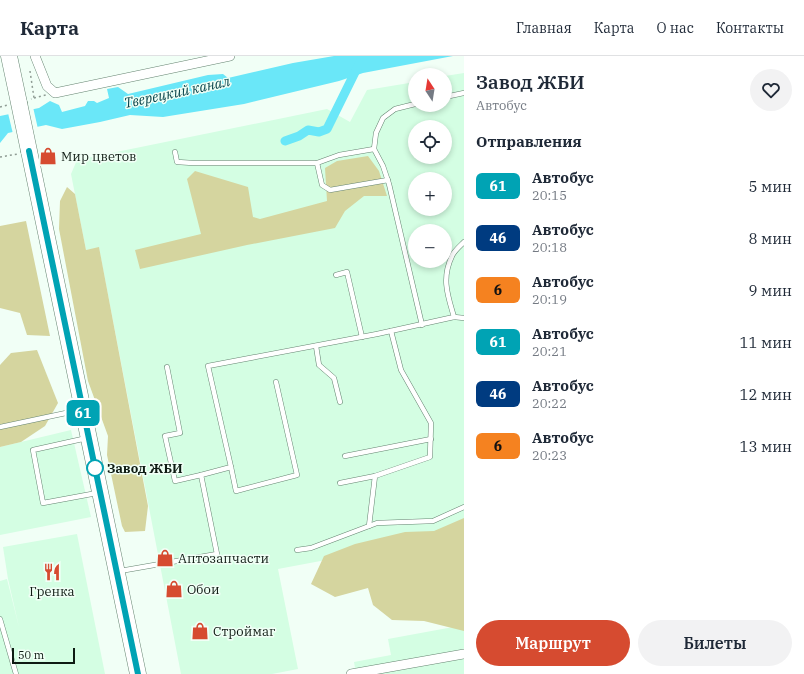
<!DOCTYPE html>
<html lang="ru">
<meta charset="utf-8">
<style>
body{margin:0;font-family:"IBM Plex Serif",serif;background:#f2f2f3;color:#1f2937;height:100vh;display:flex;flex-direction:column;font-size:15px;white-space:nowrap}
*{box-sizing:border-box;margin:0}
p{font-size:13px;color:#747a83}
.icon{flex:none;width:22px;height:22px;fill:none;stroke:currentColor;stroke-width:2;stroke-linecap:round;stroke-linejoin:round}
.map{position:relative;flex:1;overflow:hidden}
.panel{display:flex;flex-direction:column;background:#fff;width:340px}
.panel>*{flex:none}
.badge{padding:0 8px;border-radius:6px;font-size:14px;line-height:26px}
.needle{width:26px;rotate:348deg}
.fabs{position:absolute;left:408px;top:12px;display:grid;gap:8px}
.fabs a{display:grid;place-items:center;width:44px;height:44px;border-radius:50%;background:#fff;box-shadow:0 2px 6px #0003;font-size:20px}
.scale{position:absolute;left:12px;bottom:10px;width:63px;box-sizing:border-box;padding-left:4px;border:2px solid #0e1b13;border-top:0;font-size:11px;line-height:14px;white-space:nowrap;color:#0e1b13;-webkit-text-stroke:3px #f1fff6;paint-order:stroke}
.map>.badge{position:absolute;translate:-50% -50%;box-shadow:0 0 0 2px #fff}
h2{padding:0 12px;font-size:15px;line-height:36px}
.round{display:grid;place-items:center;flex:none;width:42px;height:42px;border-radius:21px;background:#f2f2f3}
.headline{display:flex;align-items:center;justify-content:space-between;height:68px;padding:0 12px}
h1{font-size:19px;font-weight:600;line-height:30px}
.button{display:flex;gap:8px;margin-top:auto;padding:8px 12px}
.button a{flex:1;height:46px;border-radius:24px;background:#d64b30;color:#fff;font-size:16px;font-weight:600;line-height:46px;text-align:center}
.button a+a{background:#f2f2f3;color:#1f2937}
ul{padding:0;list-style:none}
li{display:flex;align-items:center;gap:12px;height:52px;padding:0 12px}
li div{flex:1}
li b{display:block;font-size:15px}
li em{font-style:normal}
li .badge{min-width:44px;font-weight:700;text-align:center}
header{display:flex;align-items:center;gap:24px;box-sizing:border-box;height:56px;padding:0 20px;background:#fff;border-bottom:1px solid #e0e1e3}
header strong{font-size:19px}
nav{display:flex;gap:22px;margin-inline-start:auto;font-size:14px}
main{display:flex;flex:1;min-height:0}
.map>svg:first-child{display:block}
.built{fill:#d4fee3;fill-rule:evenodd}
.green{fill:#d5d59f}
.water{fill:#6ae7f8}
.pier{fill:#f1fff6}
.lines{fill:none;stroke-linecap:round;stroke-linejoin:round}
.canal{stroke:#6ae7f8;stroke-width:9}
.lane-casing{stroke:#658471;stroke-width:5.5}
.street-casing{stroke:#658471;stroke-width:10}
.highway-casing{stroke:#658471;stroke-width:17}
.path{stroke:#8f9c94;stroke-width:1.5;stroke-dasharray:2 3;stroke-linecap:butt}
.lane{stroke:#fff;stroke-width:4.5}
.street{stroke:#fff;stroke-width:9}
.highway{stroke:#fff;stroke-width:16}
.highway-bridge-casing{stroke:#658471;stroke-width:17;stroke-linecap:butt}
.highway-bridge{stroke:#fff;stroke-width:16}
.line-casing{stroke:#fff;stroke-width:9}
.line{stroke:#00a3b4;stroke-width:6}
.stop-dot{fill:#fff;stroke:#00a3b4;stroke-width:2}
.labels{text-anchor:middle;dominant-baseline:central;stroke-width:3;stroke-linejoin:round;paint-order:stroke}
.poi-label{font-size:13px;fill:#0e1b13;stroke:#f1fff6;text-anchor:start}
.stop-label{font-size:13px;font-weight:bold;fill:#0e1b13;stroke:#f1fff6;text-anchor:start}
.water-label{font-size:14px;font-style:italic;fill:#08444b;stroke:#f1fff6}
</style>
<header>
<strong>Карта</strong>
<nav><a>Главная</a><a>Карта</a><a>О нас</a><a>Контакты</a></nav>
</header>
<main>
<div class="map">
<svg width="464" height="618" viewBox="0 0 464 618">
<rect width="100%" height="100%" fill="#f1fff6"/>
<!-- built -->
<g class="built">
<path d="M464 17V478L278 513 298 613 272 618H181L99 192 86 194 71 118 77 104 327 53 350 66 367 34 415 26V49H445V20ZM415 71H445V101H415ZM415 123H445V153H415ZM415 175H445V205H415Z"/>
<path d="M71 374 91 461 0 479V391Z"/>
<path d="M77 478 105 618H0V525L7 523 19 571 8 523 3 491Z"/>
<path d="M464 569V618H356L354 606 391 599 388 583Z"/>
</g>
<!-- green -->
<g class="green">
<path d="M368 100 379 115 387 140H364L345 155 335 172 247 189 140 213 135 194 201 178 187 123 195 115 248 131 253 161 260 163 327 145 325 112 337 105Z"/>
<path d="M67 131 75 138 86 194 99 191 148 450 145 475 125 476 122 470 107 399 108 380 88 325 59 173 60 145Z"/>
<path d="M26 165 50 280 27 279 20 257 0 252V170Z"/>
<path d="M37 294 58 347 45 370 21 386 0 391V309L11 297Z"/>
<path d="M464 462V575L424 565 392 564 373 549 368 532 335 541 311 528 324 500 355 488 405 476 434 475Z"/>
</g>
<!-- water -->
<path class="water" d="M334 0H453L363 17 339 25 244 48 163 61 130 59 100 66 62 73 46 69 8 77 0 87V60L39 52 50 45 59 49 62 56 85 50 88 45H94L97 47 109 42 107 33 118 31 128 38 208 19 223 18 228 22 293 7Z"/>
<!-- pier -->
<path class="pier" d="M33 51 38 73 13 78 8 57Z"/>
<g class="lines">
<!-- canal -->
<path class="canal" d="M285 85 299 80 308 74 319 76 327 73 363 0"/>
<!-- lane casing -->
<g class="lane-casing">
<g id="lane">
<path d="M445 41 464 37"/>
<path d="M415 48 395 53 383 62 376 77 374 93 383 110 389 128 422 269"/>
<path d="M175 96 177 106 193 107H317L322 129 330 134 388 124"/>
<path d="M317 107 339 99 374 93"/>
<path d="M336 219 347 216 362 281"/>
<path d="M454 261 464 262"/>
<path d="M316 290 319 309 334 322 340 346"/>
<path d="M167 311 180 377 165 380 175 425 201 419"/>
<path d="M0 371 80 354"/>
<path d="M87 382 33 394 43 447 97 437"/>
<path d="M345 400 431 383"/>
<path d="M231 411 236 435 297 419 276 326"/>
<path d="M340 427 375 420"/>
<path d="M369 470 375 420 430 401 431 367 401 314 391 275"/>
<path d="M297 494 311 492 377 467 433 465 464 451"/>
<path d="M120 515 217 498 201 419 231 411 208 310 377 278 454 261C448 240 441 223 452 200 454 195 460 190 464 186"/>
<path d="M0 563 16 618"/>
</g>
</g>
<!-- street casing -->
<g class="street-casing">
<g id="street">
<path d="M35 0 47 30 55 37 230 0"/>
<path d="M351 618 464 598"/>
</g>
</g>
<!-- highway casing -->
<g class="highway-casing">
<g id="highway">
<path d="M9 0 19 47"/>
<path d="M29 95 138 618"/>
</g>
</g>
<!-- path -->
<g class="path">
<path d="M30 15 34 42 31 43"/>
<path d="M34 42 46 39"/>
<path d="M0 51 8 49"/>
<path d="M0 101 18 98"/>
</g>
<!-- lane -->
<use href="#lane" class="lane"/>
<!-- street -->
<use href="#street" class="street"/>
<!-- highway -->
<use href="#highway" class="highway"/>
<!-- highway-bridge casing -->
<g class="highway-bridge-casing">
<path id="highway-bridge" d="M19 47 29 95"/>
</g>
<!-- highway-bridge -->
<use href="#highway-bridge" class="highway-bridge"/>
</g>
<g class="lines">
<!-- line casing -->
<g class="line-casing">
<path id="line" d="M29 95 138 618"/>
</g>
<!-- line -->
<use href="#line" class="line"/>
</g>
<!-- icons -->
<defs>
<g id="shop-bare" transform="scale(1.38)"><path d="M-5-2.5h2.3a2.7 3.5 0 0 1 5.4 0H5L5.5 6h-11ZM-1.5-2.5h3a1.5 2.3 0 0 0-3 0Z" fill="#d64b30" stroke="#f1fff6" stroke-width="2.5" paint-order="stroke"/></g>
<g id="restaurant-bare" transform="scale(1.38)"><path d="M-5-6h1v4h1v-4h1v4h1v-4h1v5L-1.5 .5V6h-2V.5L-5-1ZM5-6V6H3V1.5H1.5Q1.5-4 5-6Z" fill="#d64b30" stroke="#f1fff6" stroke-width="2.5" paint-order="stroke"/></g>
</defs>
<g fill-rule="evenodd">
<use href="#shop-bare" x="48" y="100"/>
<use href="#shop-bare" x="165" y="502"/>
<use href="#restaurant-bare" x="52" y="516"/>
<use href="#shop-bare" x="174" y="533"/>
<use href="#shop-bare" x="200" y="575"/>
</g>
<!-- markers -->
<circle class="stop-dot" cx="95" cy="412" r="8"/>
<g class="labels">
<!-- poi labels -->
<g class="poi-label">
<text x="61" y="100">Мир цветов</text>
<text x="178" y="502">Аптозапчасти</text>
<text x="187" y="533">Обои</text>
<text x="52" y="535" text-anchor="middle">Гренка</text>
<text x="213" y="575">Строймаг</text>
</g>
<!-- stop labels -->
<g class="stop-label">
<text x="107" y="412">Завод ЖБИ</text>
</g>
<!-- water labels -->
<g class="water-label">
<text transform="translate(177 36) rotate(-12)">Тверецкий канал</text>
</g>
</g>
</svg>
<div class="fabs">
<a><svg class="needle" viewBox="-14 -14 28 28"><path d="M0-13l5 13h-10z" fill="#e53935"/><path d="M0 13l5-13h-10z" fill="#747a83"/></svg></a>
<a><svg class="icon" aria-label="locate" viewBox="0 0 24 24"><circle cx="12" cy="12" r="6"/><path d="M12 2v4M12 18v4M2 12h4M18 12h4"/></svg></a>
<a>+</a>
<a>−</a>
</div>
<div class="scale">50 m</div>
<b class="badge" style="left:83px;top:357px;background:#00a3b4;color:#fff">61</b>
</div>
<section class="panel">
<div class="headline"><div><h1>Завод ЖБИ</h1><p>Автобус</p></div><a class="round"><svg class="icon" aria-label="heart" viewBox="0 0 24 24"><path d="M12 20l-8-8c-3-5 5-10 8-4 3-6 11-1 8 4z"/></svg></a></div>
<h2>Отправления</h2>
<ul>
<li><span class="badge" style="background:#00a3b4;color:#fff">61</span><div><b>Автобус</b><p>20:15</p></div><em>5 мин</em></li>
<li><span class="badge" style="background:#003b80;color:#fff">46</span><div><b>Автобус</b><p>20:18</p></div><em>8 мин</em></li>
<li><span class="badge" style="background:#f58220;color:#111">6</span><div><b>Автобус</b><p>20:19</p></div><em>9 мин</em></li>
<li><span class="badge" style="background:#00a3b4;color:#fff">61</span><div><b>Автобус</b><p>20:21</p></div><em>11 мин</em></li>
<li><span class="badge" style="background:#003b80;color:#fff">46</span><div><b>Автобус</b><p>20:22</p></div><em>12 мин</em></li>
<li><span class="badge" style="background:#f58220;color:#111">6</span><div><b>Автобус</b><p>20:23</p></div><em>13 мин</em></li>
</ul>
<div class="button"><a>Маршрут</a><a>Билеты</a></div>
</section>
</main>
